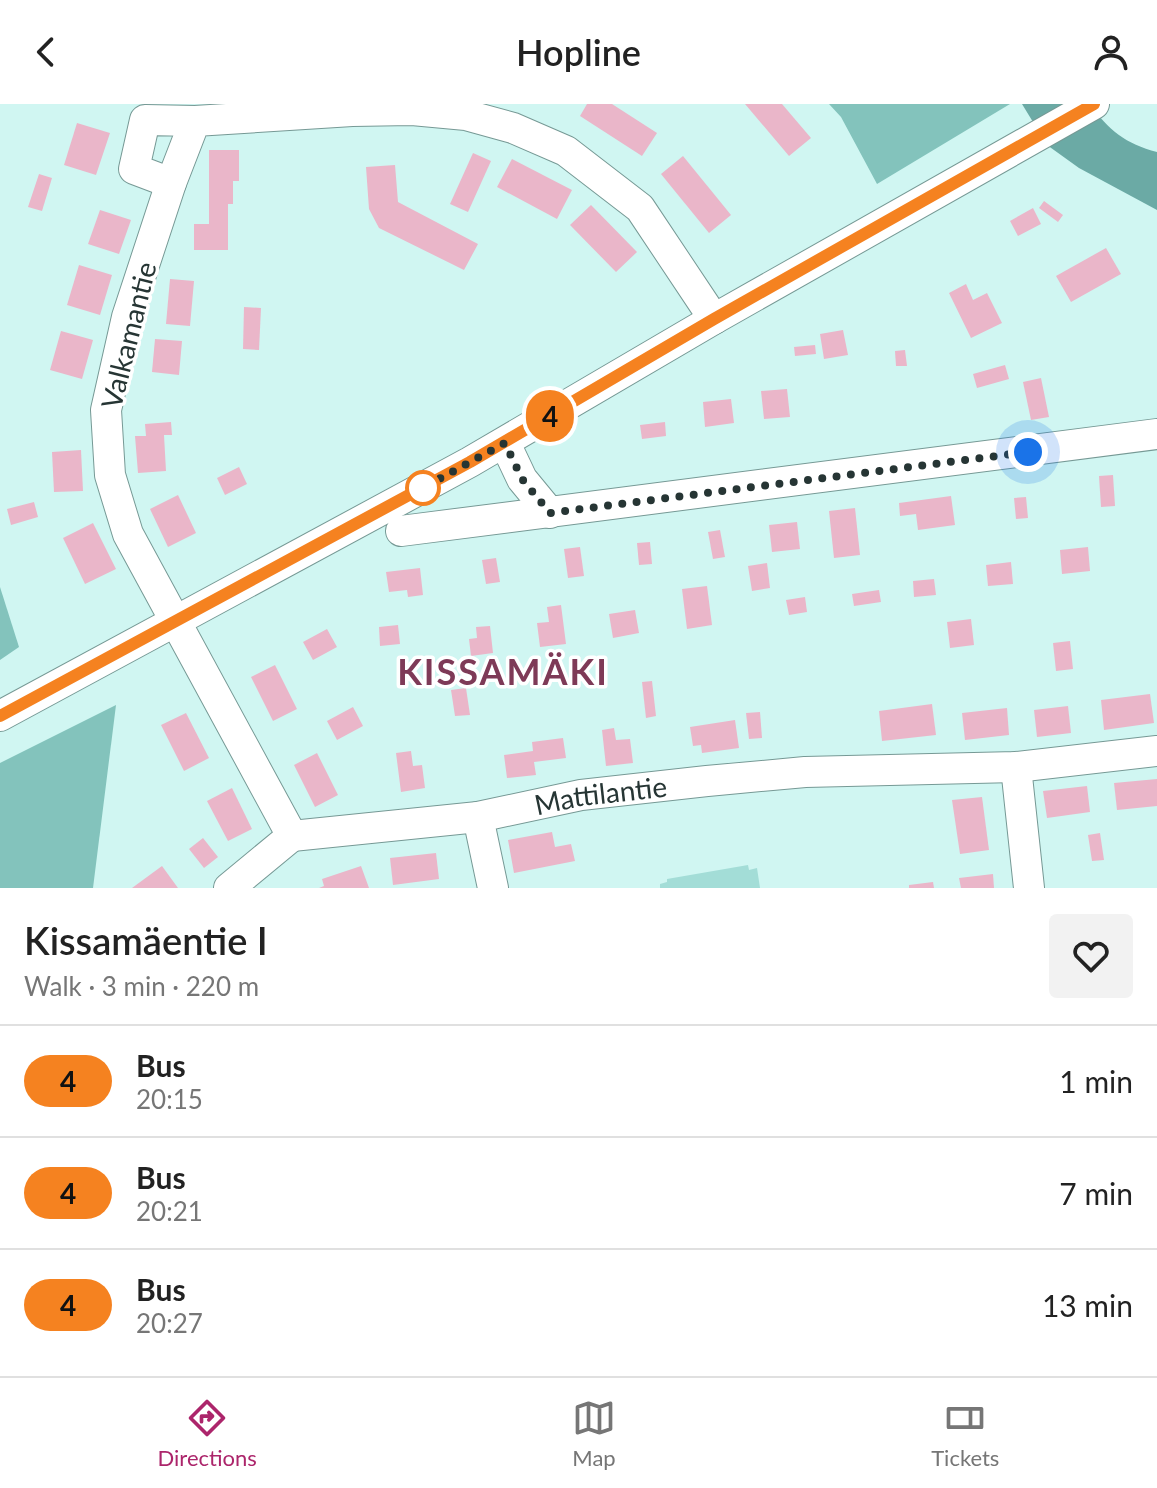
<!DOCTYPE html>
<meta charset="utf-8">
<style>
body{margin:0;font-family:Lato,sans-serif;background:#f2f2f2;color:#222;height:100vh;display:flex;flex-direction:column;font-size:30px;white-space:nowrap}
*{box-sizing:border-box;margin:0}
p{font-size:26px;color:#767676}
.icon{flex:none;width:44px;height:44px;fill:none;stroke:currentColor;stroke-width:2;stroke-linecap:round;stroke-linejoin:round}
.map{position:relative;height:784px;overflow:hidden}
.details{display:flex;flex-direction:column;background:#fff;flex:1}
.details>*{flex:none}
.badge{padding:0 16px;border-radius:26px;font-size:28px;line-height:52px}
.you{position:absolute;width:40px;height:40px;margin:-20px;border:6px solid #fff;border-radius:50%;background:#1a73e8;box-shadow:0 0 0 12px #1a73e833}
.map>.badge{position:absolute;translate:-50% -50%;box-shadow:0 0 0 4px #fff}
.round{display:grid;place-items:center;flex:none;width:84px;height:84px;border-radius:8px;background:#f2f2f2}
.headline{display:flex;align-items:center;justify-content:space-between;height:136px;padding:0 24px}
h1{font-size:38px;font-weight:600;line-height:60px}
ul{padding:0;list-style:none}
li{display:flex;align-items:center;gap:24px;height:112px;padding:0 24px;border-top:2px solid #e0e0e0}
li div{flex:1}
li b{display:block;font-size:30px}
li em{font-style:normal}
li .badge{min-width:88px;font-weight:700;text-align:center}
header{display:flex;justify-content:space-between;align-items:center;height:104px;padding:0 24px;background:#fff;font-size:36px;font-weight:600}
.tab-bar{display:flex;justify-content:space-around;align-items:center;height:112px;border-top:2px solid #e0e0e0;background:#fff;font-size:22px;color:#767676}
.tab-bar a{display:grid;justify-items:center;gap:4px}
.tab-bar .current{color:#ac256b}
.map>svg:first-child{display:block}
.green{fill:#a3ddd7}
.forest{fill:#83c3bc}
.water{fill:#6baaa5}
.building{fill:#eab6c9}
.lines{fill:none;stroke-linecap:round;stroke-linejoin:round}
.minor-casing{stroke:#769995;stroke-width:32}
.minor{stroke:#fff;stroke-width:30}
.line-casing{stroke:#fff;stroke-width:18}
.line{stroke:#f58220;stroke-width:12}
.walk{stroke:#263534;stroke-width:8;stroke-dasharray:0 14.4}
.stop-dot{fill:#fff;stroke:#f58220;stroke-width:4}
.labels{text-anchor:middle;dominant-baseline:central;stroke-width:7;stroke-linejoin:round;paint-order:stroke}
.street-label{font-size:28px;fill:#263534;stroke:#fff}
.district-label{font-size:36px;font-weight:bold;letter-spacing:2px;fill:#7e3a57;stroke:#fff}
</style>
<header><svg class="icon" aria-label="back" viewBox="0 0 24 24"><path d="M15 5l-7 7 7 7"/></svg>Hopline<svg class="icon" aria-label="person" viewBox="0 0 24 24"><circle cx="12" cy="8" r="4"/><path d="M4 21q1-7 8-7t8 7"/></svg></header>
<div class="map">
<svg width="1157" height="784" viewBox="0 0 1157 784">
<rect width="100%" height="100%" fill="#d0f6f2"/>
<!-- green -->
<path class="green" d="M748 761 749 766 757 764 760 784H660V780L667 778V775Z"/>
<!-- forest -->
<g class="forest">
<path d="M829 0H1010L877 80 841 13Z"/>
<path d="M0 483 19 543 0 556Z"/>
<path d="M116 601 93 784H0V659Z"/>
</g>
<!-- water -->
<path class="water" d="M1022 0H1090C1108 26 1126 40 1157 48V106L1079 64 1047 41Z"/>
<!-- building -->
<g class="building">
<path d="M587 0H612L657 29 642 52 580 12Z"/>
<path d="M745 0H782L811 34 789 52Z"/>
<path d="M77 19 110 29 96 71 64 61Z"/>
<path d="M209 46H239V77H233V100H228V146H194V120H209Z"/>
<path d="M473 49 491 57 468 108 450 100Z"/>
<path d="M683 52 731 111 709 129 661 70Z"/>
<path d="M512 55 572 86 557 115 497 83Z"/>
<path d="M395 61 398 98 478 140 464 166 379 124 369 105 366 63Z"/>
<path d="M39 70 52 74 42 107 28 103Z"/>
<path d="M1044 97 1063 111 1058 118 1039 104Z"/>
<path d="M591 101 637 148 616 168 570 121Z"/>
<path d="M1033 104 1041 120 1018 132 1010 117Z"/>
<path d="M100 106 131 116 119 150 88 140Z"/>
<path d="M1106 144 1121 170 1071 198 1056 172Z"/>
<path d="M79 161 112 171 100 211 67 201Z"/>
<path d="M170 175 194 177 190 222 166 220Z"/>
<path d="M966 180 973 196 987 189 1002 219 971 234 949 189Z"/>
<path d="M244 203 261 204 259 246 243 245Z"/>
<path d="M843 226 848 251 824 255 820 230Z"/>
<path d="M61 227 93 236 82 275 50 266Z"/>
<path d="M155 235 182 237 179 271 152 268Z"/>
<path d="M815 241 816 250 795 252 794 243Z"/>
<path d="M905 246 907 262H896L895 247Z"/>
<path d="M1005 261 1009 275 977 284 973 270Z"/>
<path d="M1041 274 1049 313 1031 316 1023 278Z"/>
<path d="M787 285 790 313 764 315 761 287Z"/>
<path d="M731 295 734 319 705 323 703 298Z"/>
<path d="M171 318 172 331H164L166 367 138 369 135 332H146L145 320Z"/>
<path d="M665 318 666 332 642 335 640 321Z"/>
<path d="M81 346 83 387 54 388 52 348Z"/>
<path d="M239 363 247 380 225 391 217 374Z"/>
<path d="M1113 371 1115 402 1101 403 1099 372Z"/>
<path d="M178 391 196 429 168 443 150 405Z"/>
<path d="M951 392 955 421 918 426 916 410 900 412 899 399Z"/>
<path d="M1026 393 1028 414 1016 415 1014 394Z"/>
<path d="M34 398 38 413 11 421 7 405Z"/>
<path d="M855 404 860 451 834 454 829 407Z"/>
<path d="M797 418 800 445 772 448 769 421Z"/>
<path d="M93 419 116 465 85 480 63 434Z"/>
<path d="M720 426 725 453 713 455 708 428Z"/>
<path d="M650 438 652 460 639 461 637 439Z"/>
<path d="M580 443 584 472 568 474 564 445Z"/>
<path d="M1088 443 1090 467 1062 470 1060 446Z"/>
<path d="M496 454 500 478 486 480 482 456Z"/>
<path d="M1011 458 1013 480 988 482 986 461Z"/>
<path d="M767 459 770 484 752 487 748 462Z"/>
<path d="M420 464 423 491 408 493 407 486 389 488 386 468Z"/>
<path d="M934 475 936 491 914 493 913 477Z"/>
<path d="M707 482 712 521 687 525 682 485Z"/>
<path d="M879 486 881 498 854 502 852 490Z"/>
<path d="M805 493 807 508 789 511 786 496Z"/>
<path d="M561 501 566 540 540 543 537 519 549 518 547 503Z"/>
<path d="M635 506 639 529 613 534 609 510Z"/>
<path d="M971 515 974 541 950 544 947 518Z"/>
<path d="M398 521 400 540 380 542 379 523Z"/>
<path d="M490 522 493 549 471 552 469 535 477 534 476 523Z"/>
<path d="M327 525 337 543 313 556 303 538Z"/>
<path d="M1070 537 1073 565 1056 567 1053 539Z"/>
<path d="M275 561 297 605 273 617 251 573Z"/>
<path d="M652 577 656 612 646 614 642 578Z"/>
<path d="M466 584 470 611 455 612 451 586Z"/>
<path d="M1150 590 1154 619 1104 626 1101 596Z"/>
<path d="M932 600 936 631 882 637 879 607Z"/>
<path d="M1068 602 1071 629 1037 633 1034 606Z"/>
<path d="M353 603 363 622 337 636 327 617Z"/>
<path d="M1007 604 1009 631 965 636 962 609Z"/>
<path d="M760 608 762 634 749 635 746 609Z"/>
<path d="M186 609 209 654 184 667 161 621Z"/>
<path d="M735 616 739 644 702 649 701 641 693 642 690 623Z"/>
<path d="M614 624 616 636 630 635 633 659 606 662 602 626Z"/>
<path d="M563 634 566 654 534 658 536 671 507 674 504 651 533 647 532 638Z"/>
<path d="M411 647 413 662 422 661 425 684 401 688 396 649Z"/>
<path d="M317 649 338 691 315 703 294 661Z"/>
<path d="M1157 675V702L1117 706 1114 679Z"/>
<path d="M1087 682 1090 708 1047 714 1043 687Z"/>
<path d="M232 684 252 725 228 737 207 697Z"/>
<path d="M982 693 989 746 960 750 952 696Z"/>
<path d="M552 728 555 743 571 740 575 757 514 769 508 736Z"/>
<path d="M1100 729 1104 756 1092 757 1088 731Z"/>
<path d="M203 734 218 753 204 764 189 745Z"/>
<path d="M436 749 439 775 393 781 390 754Z"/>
<path d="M162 762 178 784H132Z"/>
<path d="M361 762 369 784H319L324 782 322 775Z"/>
<path d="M993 770 994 784H961L959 774Z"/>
<path d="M933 778 934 784H909V781Z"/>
</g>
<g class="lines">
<!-- minor casing -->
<g class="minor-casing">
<g id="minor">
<path d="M171 79 134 65 145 16 195 17"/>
<path id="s1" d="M714 215 640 104 566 47 513 24 466 11 412 6 352 7 195 17 171 79 127 213 106 306 110 371 128 430 292 732 478 713 581 691 707 677 805 668 1016 663 1157 647"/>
<path d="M505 339 522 375 550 409"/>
<path d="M401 427 1157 330"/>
<path d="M0 612 470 358 714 215 1094 0"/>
<path d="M1016 663 1029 784"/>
<path d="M478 713 493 784"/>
<path d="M229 784 292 732"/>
</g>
</g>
<!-- minor -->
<use href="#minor" class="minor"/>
</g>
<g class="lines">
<!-- line casing -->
<g class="line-casing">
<path id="line" d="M0 612 470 358 714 215 1094 0"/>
</g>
<!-- line -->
<use href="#line" class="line"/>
<!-- walk -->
<path class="walk" d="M423 384 419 386 505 339 522 375 550 409 1028 348"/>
</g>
<!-- markers -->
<circle class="stop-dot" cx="423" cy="384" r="16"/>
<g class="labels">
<!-- street labels -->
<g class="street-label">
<text transform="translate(128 231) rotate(-76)">Valkamantie</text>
<text stroke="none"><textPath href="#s1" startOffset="1690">Mattilantie</textPath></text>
</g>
<!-- district labels -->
<g class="district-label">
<text x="503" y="567">KISSAMÄKI</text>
</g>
</g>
</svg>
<div class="you" style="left:1028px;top:348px"></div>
<b class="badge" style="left:550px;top:312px;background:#f58220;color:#111">4</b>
</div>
<section class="details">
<div class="headline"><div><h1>Kissamäentie I</h1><p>Walk · 3 min · 220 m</p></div><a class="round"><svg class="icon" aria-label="heart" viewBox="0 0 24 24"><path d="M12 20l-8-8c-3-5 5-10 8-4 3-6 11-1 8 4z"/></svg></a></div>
<ul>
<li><span class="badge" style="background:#f58220;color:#111">4</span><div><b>Bus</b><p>20:15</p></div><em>1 min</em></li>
<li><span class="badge" style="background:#f58220;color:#111">4</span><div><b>Bus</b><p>20:21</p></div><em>7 min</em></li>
<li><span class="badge" style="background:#f58220;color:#111">4</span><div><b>Bus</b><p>20:27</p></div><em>13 min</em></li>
</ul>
</section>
<nav class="tab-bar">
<a class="current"><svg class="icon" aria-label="directions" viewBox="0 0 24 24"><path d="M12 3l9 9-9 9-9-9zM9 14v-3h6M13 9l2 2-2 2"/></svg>Directions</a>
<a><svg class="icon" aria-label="map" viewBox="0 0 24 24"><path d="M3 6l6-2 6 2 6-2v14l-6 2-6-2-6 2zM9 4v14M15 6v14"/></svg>Map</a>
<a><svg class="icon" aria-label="tickets" viewBox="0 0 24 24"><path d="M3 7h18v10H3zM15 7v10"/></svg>Tickets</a>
</nav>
